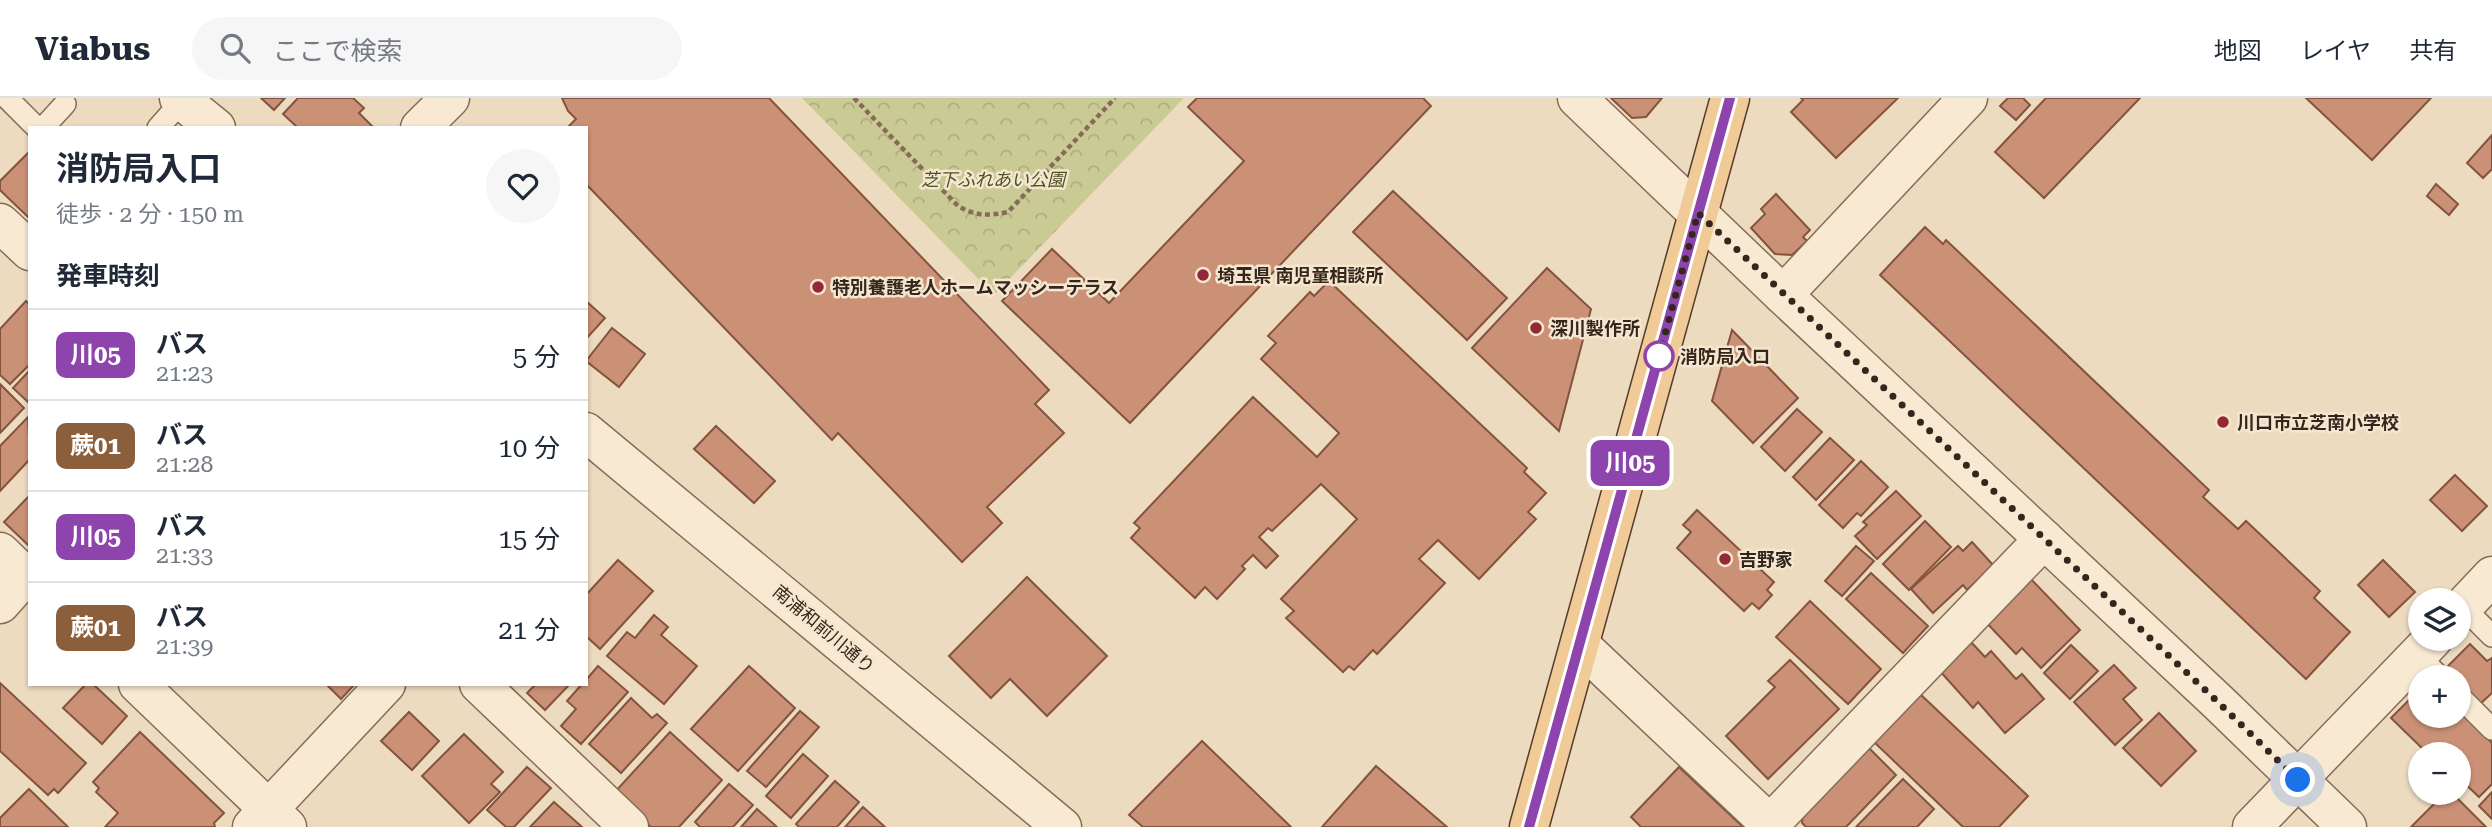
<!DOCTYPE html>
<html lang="ja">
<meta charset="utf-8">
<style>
body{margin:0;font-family:"Roboto Serif","Noto Sans JP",serif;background:#f6f6f7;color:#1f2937;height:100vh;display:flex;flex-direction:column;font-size:26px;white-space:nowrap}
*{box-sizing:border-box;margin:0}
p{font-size:23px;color:#747a83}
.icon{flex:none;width:38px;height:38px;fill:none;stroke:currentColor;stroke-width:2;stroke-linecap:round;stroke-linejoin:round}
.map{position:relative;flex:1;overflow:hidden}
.side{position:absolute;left:28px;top:28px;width:560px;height:560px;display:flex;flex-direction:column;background:#fff;border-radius:0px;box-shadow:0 2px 5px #0004}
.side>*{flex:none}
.badge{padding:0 14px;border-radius:10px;font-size:24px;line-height:46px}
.tools{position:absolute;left:2408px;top:490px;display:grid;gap:14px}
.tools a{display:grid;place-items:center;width:63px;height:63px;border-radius:50%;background:#fff;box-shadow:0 2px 5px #0004;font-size:35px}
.you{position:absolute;width:35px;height:35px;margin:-18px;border:5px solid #fff;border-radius:50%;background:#1a73e8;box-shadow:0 0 0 10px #1a73e833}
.map>.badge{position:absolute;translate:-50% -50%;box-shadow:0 0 0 4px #fff}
h2{padding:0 28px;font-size:26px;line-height:63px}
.round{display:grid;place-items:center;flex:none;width:74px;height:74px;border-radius:37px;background:#f6f6f7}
.headline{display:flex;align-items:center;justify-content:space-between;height:119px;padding:0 28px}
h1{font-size:33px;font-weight:700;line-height:52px}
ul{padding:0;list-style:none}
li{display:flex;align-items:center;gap:21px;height:91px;padding:0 28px;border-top:2px solid #e0e1e3}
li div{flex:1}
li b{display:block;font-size:26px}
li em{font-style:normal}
li .badge{min-width:77px;font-weight:700;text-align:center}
header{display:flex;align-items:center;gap:42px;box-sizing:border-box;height:98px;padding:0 35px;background:#fff;border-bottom:2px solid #e0e1e3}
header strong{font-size:33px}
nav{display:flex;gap:38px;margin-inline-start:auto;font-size:24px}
.search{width:490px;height:63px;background:#f6f6f7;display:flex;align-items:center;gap:18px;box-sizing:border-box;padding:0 24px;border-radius:38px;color:#747a83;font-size:26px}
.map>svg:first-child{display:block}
.forest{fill:url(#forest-crowns)}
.building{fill:#cb9176;stroke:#84533e;stroke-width:2}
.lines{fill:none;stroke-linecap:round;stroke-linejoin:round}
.service-casing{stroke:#866c58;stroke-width:24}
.minor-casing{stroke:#866c58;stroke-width:41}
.tertiary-casing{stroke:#866c58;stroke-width:41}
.primary-casing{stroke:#533b2d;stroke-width:41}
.path{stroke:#866c58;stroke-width:4.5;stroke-dasharray:5 3.5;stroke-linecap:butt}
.service{stroke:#f8e9d3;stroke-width:21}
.minor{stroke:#f8e9d3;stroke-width:38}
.tertiary{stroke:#f8e9d3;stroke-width:38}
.primary{stroke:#f1cb97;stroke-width:38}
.line-casing{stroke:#fff;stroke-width:16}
.line{stroke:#8e44ad;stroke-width:10}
.walk{stroke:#35261d;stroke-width:7;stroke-dasharray:0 12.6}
.poi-dot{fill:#942935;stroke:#f5e6cf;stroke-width:2.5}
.stop-dot{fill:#fff;stroke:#8e44ad;stroke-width:3.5}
.labels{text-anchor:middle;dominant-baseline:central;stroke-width:5;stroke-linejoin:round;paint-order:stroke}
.park-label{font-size:18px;font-style:italic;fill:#4b5223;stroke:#f5e6cf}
.poi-label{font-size:18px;font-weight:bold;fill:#35261d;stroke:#f5e6cf;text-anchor:start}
.stop-label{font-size:18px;font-weight:bold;fill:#35261d;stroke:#f5e6cf;text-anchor:start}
.street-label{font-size:18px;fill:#35261d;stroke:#f5e6cf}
</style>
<header>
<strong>Viabus</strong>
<div class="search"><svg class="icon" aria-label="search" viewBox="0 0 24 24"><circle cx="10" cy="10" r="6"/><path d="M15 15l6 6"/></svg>ここで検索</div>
<nav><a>地図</a><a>レイヤ</a><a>共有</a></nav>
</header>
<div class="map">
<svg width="2492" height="729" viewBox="0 0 2492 729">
<defs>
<pattern id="forest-crowns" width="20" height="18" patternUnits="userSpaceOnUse" patternTransform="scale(1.75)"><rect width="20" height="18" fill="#cacb94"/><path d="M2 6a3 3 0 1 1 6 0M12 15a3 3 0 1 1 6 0" fill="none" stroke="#aeae7f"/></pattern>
</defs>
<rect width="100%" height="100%" fill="#eddbc0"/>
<!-- forest -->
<path class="forest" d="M802 0H1184L994 197Z"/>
<!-- building -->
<g class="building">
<path d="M261 0H285L274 12Z"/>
<path d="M298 0H353L364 10 359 15 374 30H298L283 16Z"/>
<path d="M562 0H769L1049 292 1035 306 1064 335 987 409 1002 425 962 464 838 335 832 342 586 86V30H567L576 21 568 13Z"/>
<path d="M1197 0H1423L1431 8 1130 325 1002 203 1052 151 1109 205 1244 63 1188 9Z"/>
<path d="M1611 0H1662L1646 19 1632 20Z"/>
<path d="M1801 0H1898L1836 60 1791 14 1803 2Z"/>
<path d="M2008 0H2023L2030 7 2016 22 2000 8Z"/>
<path d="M2046 0H2140L2044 100 1995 54Z"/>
<path d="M2306 0H2431L2372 62Z"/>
<path d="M2492 37V71L2483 80 2467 65Z"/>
<path d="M30 53V121L0 92V83Z"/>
<path d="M2436 86 2458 106 2449 117 2427 98Z"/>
<path d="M1393 93 1507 200 1467 242 1353 134Z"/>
<path d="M1776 96 1810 132 1803 139 1807 143 1792 157 1775 156 1751 130 1765 116 1761 111Z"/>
<path d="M1925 129 1943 146 1946 142 2209 392 2203 399 2238 431 2246 423 2320 493 2314 500 2350 534 2306 581 1880 177Z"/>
<path d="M1547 170 1591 211 1559 333 1472 250Z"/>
<path d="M1329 183 1527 370 1524 374 1546 395 1528 414 1536 421 1479 481 1438 442 1419 461 1445 485 1377 556 1373 552 1354 572 1349 568 1343 574 1286 520 1294 513 1281 501 1357 421 1321 386 1272 433 1268 430 1259 439 1278 458 1266 470 1253 457 1242 468 1245 471 1217 501 1205 489 1195 500 1131 440 1140 430 1134 425 1253 299 1317 359 1339 335 1261 261 1276 245 1268 238 1310 194 1314 198Z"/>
<path d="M26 203 30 207V266L10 286 0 277V231Z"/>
<path d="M586 203 605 220 586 241Z"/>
<path d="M612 230 645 256 619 289 586 263Z"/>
<path d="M1732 232 1798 300 1753 345 1712 303Z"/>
<path d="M30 272V306L13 290Z"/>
<path d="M0 286 24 310 0 335Z"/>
<path d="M1797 311 1822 334 1785 373 1761 349Z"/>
<path d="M28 319 30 361 0 393V348Z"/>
<path d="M716 328 775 383 754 405 694 351Z"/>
<path d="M1830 340 1854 362 1816 402 1793 379Z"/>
<path d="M1861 363 1888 389 1861 418 1857 415 1843 430 1819 407Z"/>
<path d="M2455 377 2487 408 2462 433 2430 402Z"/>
<path d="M1896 393 1921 418 1877 461 1855 438 1867 427 1863 424Z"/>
<path d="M30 397V449L4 424Z"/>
<path d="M1697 412 1774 484 1767 492 1772 497 1759 511 1752 505 1744 513 1677 450 1691 434 1683 427Z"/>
<path d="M1925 423 1951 449 1909 492 1883 466Z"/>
<path d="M1972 444 1993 467 1967 492 1963 487 1933 515 1911 491 1958 448 1963 453Z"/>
<path d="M1856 448 1874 463 1842 498 1825 483Z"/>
<path d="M618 462 653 493 600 551 586 538V497Z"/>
<path d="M2383 462 2415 494 2389 519 2358 487Z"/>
<path d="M1871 475 1928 528 1903 555 1846 501Z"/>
<path d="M2028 478 2080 532 2041 570 2022 550 2016 556 1983 521Z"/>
<path d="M1027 479 1107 558 1047 618 1010 581 991 600 949 558Z"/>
<path d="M1810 503 1881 571 1848 606 1776 539Z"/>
<path d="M654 517 668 529 661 537 697 568 664 606 607 558 627 534 635 540Z"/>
<path d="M1971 544 1985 559 1991 553 2016 581 2022 576 2044 601 2005 635 1978 604 1973 610 1939 572Z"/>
<path d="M2470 546 2487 563 2492 560V595L2478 608 2459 588V579H2451L2444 572Z"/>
<path d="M2071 547 2098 573 2070 601 2044 575Z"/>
<path d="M1790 562 1839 611 1768 681 1726 638 1775 589 1768 583Z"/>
<path d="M2114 567 2136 590 2123 601 2142 622 2115 647 2074 604Z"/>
<path d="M598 568 628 594 581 646 561 628 576 611 567 603 582 586H586V582Z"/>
<path d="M749 568 795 610 738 673 691 631Z"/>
<path d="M0 585 86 665 58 695 54 691 48 697 0 653Z"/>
<path d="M86 586H93L127 618 102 646 63 610Z"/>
<path d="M326 586H355L341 601Z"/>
<path d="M536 586H570L545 612 527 595Z"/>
<path d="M2420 591V618H2459V612L2492 645V686L2479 699 2459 680V656H2428L2391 620Z"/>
<path d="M1919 595 2028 698 1999 729H1963L1873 643Z"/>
<path d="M631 600 652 620 657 616 667 625 621 675 589 646Z"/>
<path d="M800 613 819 629 766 689 747 673Z"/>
<path d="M409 614 439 643 412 672 381 643Z"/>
<path d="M2159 615 2196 653 2161 688 2123 650Z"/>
<path d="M140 634 224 715 214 725 215 729H105L118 715 96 694 99 690 93 684Z"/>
<path d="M670 634 722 682 679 729H651L614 695Z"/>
<path d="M464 636 503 674 491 686 500 694 469 725 422 678Z"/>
<path d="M1202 643 1291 729H1143L1129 717Z"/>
<path d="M1867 648 1896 677 1846 729H1806L1802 725 1803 715Z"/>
<path d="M803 656 828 678 791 720 766 698Z"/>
<path d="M1376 668 1447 729H1322Z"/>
<path d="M527 669 551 690 514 729H506L487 712Z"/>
<path d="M1679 669 1743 729H1641L1631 719Z"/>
<path d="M1903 681 1934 711 1917 729H1856Z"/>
<path d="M835 683 859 704 837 729H799L796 726Z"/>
<path d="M729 686 753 707 733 729H700L695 724Z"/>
<path d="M29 691 68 729H0V720Z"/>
<path d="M2492 694V721L2479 708Z"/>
<path d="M2445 695H2452L2486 729H2411Z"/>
<path d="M554 704 582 729H530Z"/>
<path d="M863 709 885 729H845Z"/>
<path d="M757 711 777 729H741Z"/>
</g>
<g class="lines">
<!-- service casing -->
<g class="service-casing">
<g id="service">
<path d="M7 0 37 30"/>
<path d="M43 30 65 6"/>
<path d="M158 30 182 3"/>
<path d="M2463 509 2492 538"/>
<path d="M2417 557 2440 579"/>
<path d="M2459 598 2492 631"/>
</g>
</g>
<!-- minor casing -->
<g class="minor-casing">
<g id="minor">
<path d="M420 30 450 0"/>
<path d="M0 125 30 153"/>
<path d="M1783 197 1968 0"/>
<path d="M0 454 30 483"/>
<path d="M0 506 25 478"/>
<path d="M2459 513 2492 478"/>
<path d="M1580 547 1773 729"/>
<path d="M138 586 287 729"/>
<path d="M479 586 629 729"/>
<path d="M1770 726 2044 441"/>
<path d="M2252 729 2433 541"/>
</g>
</g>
<!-- tertiary casing -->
<g class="tertiary-casing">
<g id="tertiary">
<path d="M179 0 216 30"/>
<path d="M1577 0 1783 197 2218 604 2347 729"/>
<path d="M586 334 1062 729"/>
<path d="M252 729 386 586"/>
</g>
</g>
<!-- primary casing -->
<g class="primary-casing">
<path id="primary" d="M1529 729 1730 0"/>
</g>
<!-- path -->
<path class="path" d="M854 0 958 108C975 118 989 118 1008 114L1115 0"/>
<!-- service -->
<use href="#service" class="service"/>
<!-- minor -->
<use href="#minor" class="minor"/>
<!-- tertiary -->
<use href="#tertiary" class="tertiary"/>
<!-- primary -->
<use href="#primary" class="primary"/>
</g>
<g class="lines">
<!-- line casing -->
<g class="line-casing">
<path id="line" d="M1529 729 1730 0"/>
</g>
<!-- line -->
<use href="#line" class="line"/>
<!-- walk -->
<path class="walk" d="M1659 258 1698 115 2218 604 2298 682"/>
</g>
<!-- markers -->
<g class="poi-dot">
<circle cx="1203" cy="177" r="7"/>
<circle cx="818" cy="189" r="7"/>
<circle cx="1536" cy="230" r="7"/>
<circle cx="2223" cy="324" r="7"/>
<circle cx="1725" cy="461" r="7"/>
</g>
<circle class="stop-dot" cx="1659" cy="258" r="14"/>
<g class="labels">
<!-- park labels -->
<g class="park-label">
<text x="993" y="81">芝下ふれあい公園</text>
</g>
<!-- poi labels -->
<g class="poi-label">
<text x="1217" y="177">埼玉県 南児童相談所</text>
<text x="832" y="189">特別養護老人ホームマッシーテラス</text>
<text x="1550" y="230">深川製作所</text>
<text x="2237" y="324">川口市立芝南小学校</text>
<text x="1739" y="461">吉野家</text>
</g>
<!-- stop labels -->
<g class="stop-label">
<text x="1680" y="258">消防局入口</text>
</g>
<!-- street labels -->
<g class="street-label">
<text transform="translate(824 531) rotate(40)">南浦和前川通り</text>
</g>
</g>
</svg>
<div class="tools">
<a><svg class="icon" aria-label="layers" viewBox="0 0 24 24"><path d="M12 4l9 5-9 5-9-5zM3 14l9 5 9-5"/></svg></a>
<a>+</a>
<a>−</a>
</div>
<div class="you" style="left:2298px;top:682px"></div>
<b class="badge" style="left:1630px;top:365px;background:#8e44ad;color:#fff">川05</b>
<section class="side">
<div class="headline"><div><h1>消防局入口</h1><p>徒歩 · 2 分 · 150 m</p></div><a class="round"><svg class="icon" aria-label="heart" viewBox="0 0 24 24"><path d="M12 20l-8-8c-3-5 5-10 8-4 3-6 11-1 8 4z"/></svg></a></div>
<h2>発車時刻</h2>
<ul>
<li><span class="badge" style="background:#8e44ad;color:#fff">川05</span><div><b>バス</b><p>21:23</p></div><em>5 分</em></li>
<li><span class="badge" style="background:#8b5e3c;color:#fff">蕨01</span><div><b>バス</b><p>21:28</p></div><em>10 分</em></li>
<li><span class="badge" style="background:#8e44ad;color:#fff">川05</span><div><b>バス</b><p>21:33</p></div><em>15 分</em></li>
<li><span class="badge" style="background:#8b5e3c;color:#fff">蕨01</span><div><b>バス</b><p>21:39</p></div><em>21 分</em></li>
</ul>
</section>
</div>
